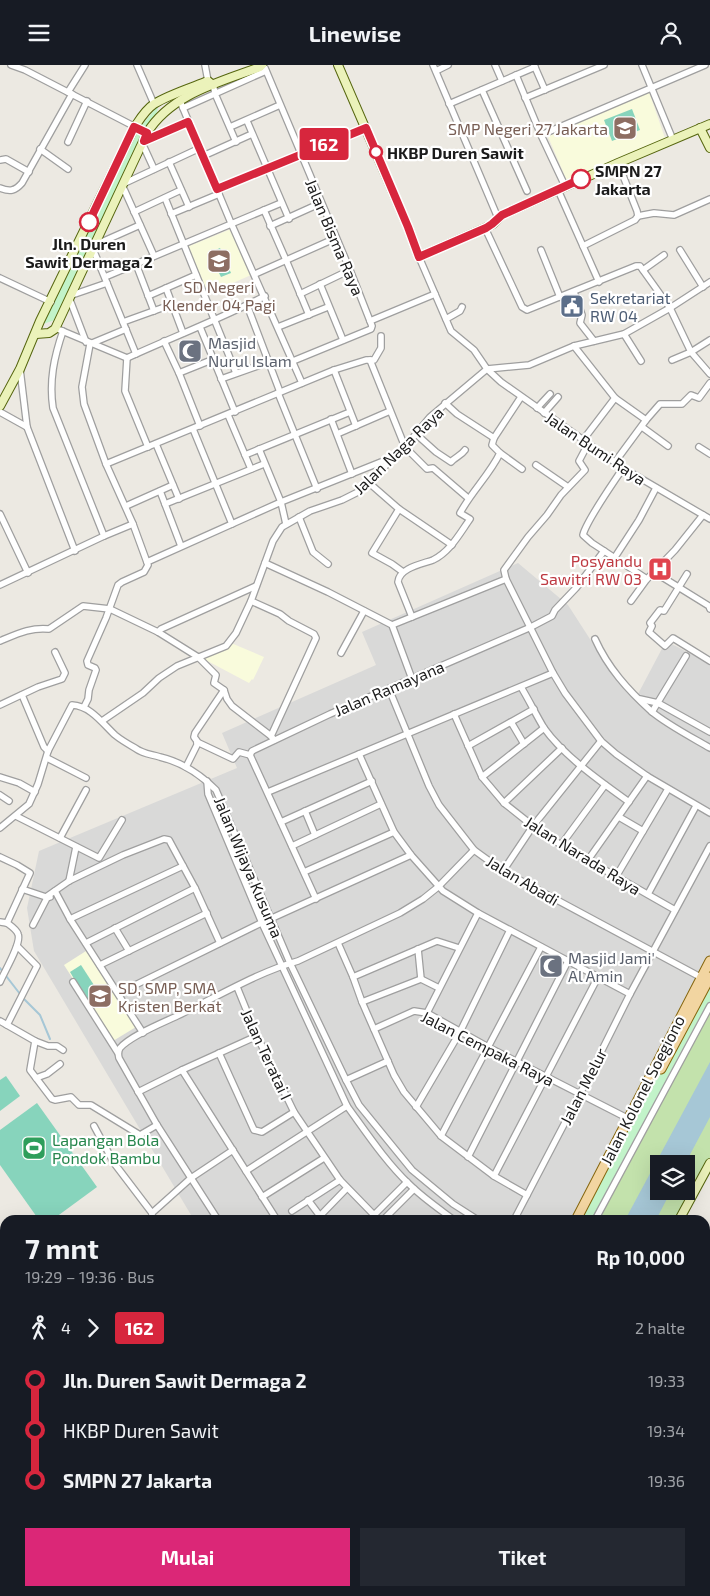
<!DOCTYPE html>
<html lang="id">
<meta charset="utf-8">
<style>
body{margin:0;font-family:"Exo 2",sans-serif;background:#242831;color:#f1f3f6;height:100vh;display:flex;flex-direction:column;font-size:19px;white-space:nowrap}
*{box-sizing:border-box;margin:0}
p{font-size:16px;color:#9ea1a6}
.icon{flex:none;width:28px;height:28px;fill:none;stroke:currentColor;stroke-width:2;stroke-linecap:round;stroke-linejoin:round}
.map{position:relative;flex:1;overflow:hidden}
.side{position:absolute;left:0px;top:1150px;width:710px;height:381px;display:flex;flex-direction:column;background:#171b24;border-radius:15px 15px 0 0;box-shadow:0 5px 20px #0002}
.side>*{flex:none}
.badge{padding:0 10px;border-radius:4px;font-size:18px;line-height:32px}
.fabs{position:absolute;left:650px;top:1090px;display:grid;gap:10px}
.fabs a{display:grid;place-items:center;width:45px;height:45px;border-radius:0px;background:#171b24;box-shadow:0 5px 20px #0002;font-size:25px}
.map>.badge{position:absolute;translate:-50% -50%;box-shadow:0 0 0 2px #fff}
.legs{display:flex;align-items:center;gap:8px;height:55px;padding:0 25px;font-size:16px}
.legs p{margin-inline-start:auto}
.headline{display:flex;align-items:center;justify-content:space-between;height:85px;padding:0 25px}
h1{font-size:28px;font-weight:700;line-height:38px}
.primary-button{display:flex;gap:10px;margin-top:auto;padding:10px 25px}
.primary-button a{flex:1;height:58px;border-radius:0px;background:#db2777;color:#fff;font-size:20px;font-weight:700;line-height:58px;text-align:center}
.primary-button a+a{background:#242831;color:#f1f3f6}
ul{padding:0 25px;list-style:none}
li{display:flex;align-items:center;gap:18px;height:50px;font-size:19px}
li i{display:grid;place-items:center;width:8px;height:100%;margin:0 6px;background:currentColor}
li i::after{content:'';width:12px;height:12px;margin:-6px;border:4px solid;border-radius:50%;background:#171b24}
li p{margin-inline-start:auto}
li:first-child i{background:linear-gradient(#0000 50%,currentColor 0)}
li:last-child i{background:linear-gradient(currentColor 50%,#0000 0)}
header{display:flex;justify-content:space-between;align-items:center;height:65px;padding:0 25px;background:#171b24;font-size:22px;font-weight:700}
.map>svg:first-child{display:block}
.residential{fill:#d9d9d8}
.education{fill:#f9fbdc}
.grass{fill:#c3e2ac;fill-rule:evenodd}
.park{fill:#c2f3c9}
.pitch{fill:#87d4bc}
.water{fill:#a6c7d6}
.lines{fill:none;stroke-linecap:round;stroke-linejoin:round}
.stream{stroke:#a6c7d6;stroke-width:2}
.street-casing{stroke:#9f9f9f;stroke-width:8}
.secondary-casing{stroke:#56660f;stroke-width:10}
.primary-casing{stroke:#85660e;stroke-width:11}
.street{stroke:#fff;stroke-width:5.5}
.secondary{stroke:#ebf2ba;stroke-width:8}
.primary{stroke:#f2d5a1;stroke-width:9}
.line-1-casing{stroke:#fff;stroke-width:11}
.line-1{stroke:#d7263d;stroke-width:8}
.stop-1-dot{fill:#fff;stroke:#d7263d;stroke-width:2.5}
.labels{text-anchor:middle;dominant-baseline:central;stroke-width:4.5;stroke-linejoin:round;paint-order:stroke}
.education-label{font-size:16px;fill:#785e54;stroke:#fff;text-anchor:end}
.stop-label{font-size:16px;font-weight:bold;fill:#1b1b1b;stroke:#fff;text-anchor:start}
.street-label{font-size:16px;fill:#1b1b1b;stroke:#fff}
.service-label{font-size:16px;fill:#4e5e75;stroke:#fff;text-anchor:start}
.worship-label{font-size:16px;fill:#5b616d;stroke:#fff;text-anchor:start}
.health-label{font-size:16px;fill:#be3a42;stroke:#fff;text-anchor:end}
.leisure-label{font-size:16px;fill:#27864d;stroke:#fff;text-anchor:start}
</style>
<header><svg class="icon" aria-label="menu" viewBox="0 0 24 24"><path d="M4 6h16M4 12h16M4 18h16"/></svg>Linewise<svg class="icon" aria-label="person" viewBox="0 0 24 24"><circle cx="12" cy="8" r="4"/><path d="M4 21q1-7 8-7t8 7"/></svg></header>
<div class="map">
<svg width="710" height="1531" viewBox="0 0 710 1531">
<rect width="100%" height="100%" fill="#ece9e2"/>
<!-- residential -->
<path class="residential" d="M518 498 568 540 608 602 638 629 666 576 710 599V896L576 1155H194L34 886 27 843 39 786 237 703 222 668 376 600 362 567Z"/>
<!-- education -->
<g class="education">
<path d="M648 24 666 76 567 116 546 67Z"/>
<path d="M231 164 251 210 208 229 187 182Z"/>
<path d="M231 578 264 592 253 615 252 614 249 618 200 592Z"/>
<path d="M86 886 136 962 113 976 64 900Z"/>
</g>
<!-- grass -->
<path class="grass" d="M710 943V1098L679 1155H595ZM659 1099H686V1126H659Z"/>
<!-- park -->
<g class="park">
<path d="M156 43H158L157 47 55 255 43 259 131 73Z"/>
<path d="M710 912V941L595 1155H583L582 1153Z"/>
</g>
<!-- pitch -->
<g class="pitch">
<path d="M632 44 640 65 612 76 604 55Z"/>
<path d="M220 183 231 208 221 212 209 188Z"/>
<path d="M81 900 101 931 89 939 70 907Z"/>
<path d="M6 1011 20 1031 0 1046V1015Z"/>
<path d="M37 1038 97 1122 52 1155H39L0 1100V1065Z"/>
</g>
<!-- water -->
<path class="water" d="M710 997V1052L685 1099H659V1126H671L656 1155H625Z"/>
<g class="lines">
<!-- stream -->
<g class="stream">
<path d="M0 903 20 929"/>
<path d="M23 933 40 950 50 974"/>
</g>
<!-- street casing -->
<g class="street-casing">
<g id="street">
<path d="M11 0 25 5 147 68"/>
<path d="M137 0 154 39"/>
<path d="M205 0 208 16"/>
<path d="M433 0 498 153"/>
<path d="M495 0 502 16"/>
<path d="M534 0 545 25"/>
<path d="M642 0 673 75"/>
<path d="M262 1 265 3 350 205 372 261 371 264 293 296"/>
<path d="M436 6 448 0"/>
<path d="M516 10 541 70 565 121"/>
<path d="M213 20 216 31 236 77"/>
<path d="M482 25 527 126"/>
<path d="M68 27 85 0"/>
<path d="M525 33 604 0"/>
<path d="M180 36 231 158 302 318"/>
<path d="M449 39 535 2"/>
<path d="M183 43 266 6"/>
<path d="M247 56 289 154"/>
<path d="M230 62 280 40"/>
<path d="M541 70 705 0"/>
<path d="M144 76 188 57"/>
<path d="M68 77 87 36"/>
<path d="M143 80 154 104"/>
<path d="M40 84 68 104"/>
<path d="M203 91 252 69"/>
<path d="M0 95 6 94 29 107"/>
<path d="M169 97 189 142"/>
<path d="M125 118 200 83"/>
<path d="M123 122 154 191"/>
<path d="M0 123C10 127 15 126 22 118L72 29"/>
<path d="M217 124 366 63"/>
<path d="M558 125 599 217"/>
<path d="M165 133 236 308"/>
<path d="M264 145 286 195 309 250"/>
<path d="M134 147 181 125"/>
<path d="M171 149 219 129"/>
<path d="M638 151 654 148 674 150 710 134"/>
<path d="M270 161 321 138"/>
<path d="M485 163 522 242 527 245 636 201H640L670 243 691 287 710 309"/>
<path d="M95 180 140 160"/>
<path d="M583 181 635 155 638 151 637 146 618 98"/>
<path d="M93 184 136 289"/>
<path d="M541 185 560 232"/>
<path d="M680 185 703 222"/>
<path d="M419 192 451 266 474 285 487 304 501 317 623 403 710 454"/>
<path d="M136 199 154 246"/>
<path d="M643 205 664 190"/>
<path d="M255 209 336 173"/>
<path d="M105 212 281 138"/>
<path d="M0 213 51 237"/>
<path d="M320 219 343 275"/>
<path d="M166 223 183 268"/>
<path d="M574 227 582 250 580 258 594 276"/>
<path d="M300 229 350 205"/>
<path d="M72 230 107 218"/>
<path d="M148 231 196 210"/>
<path d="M70 235 86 277"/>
<path d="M247 240 280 327"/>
<path d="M446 254 460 246 462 242"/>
<path d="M370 256 435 229"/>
<path d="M123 257 173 239"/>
<path d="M200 262 235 347"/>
<path d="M278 262 328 242"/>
<path d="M60 265 127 293"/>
<path d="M63 266C54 292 49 316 53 343L104 471"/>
<path d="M624 269 641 296"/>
<path d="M164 276 179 308 200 361"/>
<path d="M574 281 615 333 646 355"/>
<path d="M127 293C173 272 220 254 265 231"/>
<path d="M127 293 125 326 148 382"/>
<path d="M370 295 405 382 427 404 433 403 468 433"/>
<path d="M672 295 691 287 710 275"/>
<path d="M20 304 27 362 75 486"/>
<path d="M334 305 356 361"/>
<path d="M179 308 214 294"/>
<path d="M221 314 269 297"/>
<path d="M278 328 317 424"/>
<path d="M445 338 457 349 494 373"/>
<path d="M537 343 550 329"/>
<path d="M0 347 27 362"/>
<path d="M544 348 558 332"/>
<path d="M228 350 251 404"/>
<path d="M331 354 352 409"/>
<path d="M642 362 668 381"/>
<path d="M193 364 232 459"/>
<path d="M337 369 390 346"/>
<path d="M416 369 436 387 451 397C455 392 461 391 465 385"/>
<path d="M583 375 615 333"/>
<path d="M156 379 179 434"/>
<path d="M699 382 710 389"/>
<path d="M259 384 281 437 286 459"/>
<path d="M500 388 522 404"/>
<path d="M245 390 350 347"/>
<path d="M615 397 646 355 660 339H682L691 330 699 333 710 318"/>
<path d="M106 399 334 305 366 295H374L381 283V271"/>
<path d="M536 400 568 422"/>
<path d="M623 403C614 417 586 456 583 470L592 478 647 514 675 485 703 450"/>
<path d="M368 417 399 444 452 480"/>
<path d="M160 426 181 481"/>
<path d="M165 439 264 399"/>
<path d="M126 441 173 420"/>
<path d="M399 444 372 488 392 499 403 507"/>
<path d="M0 449 28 508"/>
<path d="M299 452 313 487 328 499"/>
<path d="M615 492 639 455 656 423"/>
<path d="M147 497 281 437 391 393"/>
<path d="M265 498 328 527 392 560 412 614"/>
<path d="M654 507 709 541 710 544"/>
<path d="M687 509 664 546 660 545 650 558 652 561 649 567 665 581 673 573 710 596"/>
<path d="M506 514 504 505 528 472 547 450 561 430 585 405 579 396 588 379"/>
<path d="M0 520 104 471 133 459"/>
<path d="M251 536 280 549 289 556 314 569 316 573 271 671"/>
<path d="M631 536 647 514"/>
<path d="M412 552 398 517C399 503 422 499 433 495 450 487 460 468 470 454L460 448C472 426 490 409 500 388L492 380 494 373 521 332"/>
<path d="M392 560 506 514 553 608 565 628 601 676 616 689 647 711 710 748"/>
<path d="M158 567 161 564 256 521"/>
<path d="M595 574C608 603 628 625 651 646 666 659 693 673 710 683"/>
<path d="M0 576C17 569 31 562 49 564L83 541 110 544 158 567 198 592 216 610 214 618 224 625 227 634 232 641 271 671 274 675"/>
<path d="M341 588 364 546"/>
<path d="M521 622C529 635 536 650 544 663 564 691 601 717 629 737"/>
<path d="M389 624 429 721 439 740 474 785 503 806 704 914"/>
<path d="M22 630 44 682 48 686"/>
<path d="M640 634 658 638 710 667"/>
<path d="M0 640 38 622 62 614 65 608 55 587"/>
<path d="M84 642 88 634 89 625 96 605 95 603 88 600 87 596 106 553 118 520 122 517 144 507 148 500 133 459 106 399 84 339 82 322 90 279 126 264"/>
<path d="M652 647 686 591"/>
<path d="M454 649 482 712 504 738 533 761 561 780 675 845"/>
<path d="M102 656 143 628 159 613 177 601 226 581 236 568 251 536 273 476 282 462 310 446 342 435 358 427 405 382 430 352 487 304 529 300 574 281 624 269 670 243 710 217"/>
<path d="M511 657 524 679"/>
<path d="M197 677 233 694 239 687 250 690"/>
<path d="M468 681 534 644"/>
<path d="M359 689 394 767 411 790 443 826 478 848 630 929"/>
<path d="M250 690 252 686 330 649 531 562 552 551 555 545 576 523 604 486"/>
<path d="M250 690 316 834"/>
<path d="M47 693 86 713"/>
<path d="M186 702 197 680V676L194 672 195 668 224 625"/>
<path d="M0 712 19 718 35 727"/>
<path d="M482 712 544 663"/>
<path d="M207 716 208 729 262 858 347 1041C366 1067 385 1096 409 1119 423 1133 438 1143 454 1155"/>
<path d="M268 727 553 608"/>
<path d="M0 730 9 736"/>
<path d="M504 738 562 683"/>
<path d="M305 746 315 770"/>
<path d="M16 751 99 793 122 755"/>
<path d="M619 752 643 766"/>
<path d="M281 757 372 716"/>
<path d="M0 763 29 739 38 719 48 686 72 640C91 641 102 658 115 670 121 675 128 679 135 683 143 689 150 689 160 692 181 697 201 710 216 725L290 898 346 1015 359 1040 412 1105 453 1139 478 1155"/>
<path d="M60 773 86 725"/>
<path d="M561 780 605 720"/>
<path d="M292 781 381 739"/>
<path d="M0 792 17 800 30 808 7 858C11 861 17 865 18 869 22 878 4 907 0 917"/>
<path d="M588 795 647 711"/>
<path d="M503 806 533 761 601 676"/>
<path d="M304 807 394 767"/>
<path d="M617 810 668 724"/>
<path d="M69 816 76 782"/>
<path d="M22 824 46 832 69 816 123 790 164 774 169 775 195 823 220 878"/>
<path d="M55 826 70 854 143 968"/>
<path d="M648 829 696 741"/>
<path d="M70 854 183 801"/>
<path d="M0 857 7 858"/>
<path d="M33 860 47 833 50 832"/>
<path d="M115 863 129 886"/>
<path d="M86 878 195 823"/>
<path d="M338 878 353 912 362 937 394 1010 404 1027 441 1071 494 1111 527 1130"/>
<path d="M418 884 421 914"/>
<path d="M100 900 207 848"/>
<path d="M353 912 437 876 459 883"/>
<path d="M73 917 118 988"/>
<path d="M237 922 257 971 294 1047 340 1115 374 1150"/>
<path d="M119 928 259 859 411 790"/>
<path d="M362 937 421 914 439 923"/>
<path d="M427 948 478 848"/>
<path d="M0 956 35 976 30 1005 52 1034 55 1035 71 1032 79 1040H91L140 1070 157 1060"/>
<path d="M7 960 37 901 17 881"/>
<path d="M374 964 414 946 427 948 488 982 629 1054"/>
<path d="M35 976 48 981H57L63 985"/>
<path d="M219 988 254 1065 262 1067 294 1047"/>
<path d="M182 1005 277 1155"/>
<path d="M36 1013 47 1009 60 999"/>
<path d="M346 1015 388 996"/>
<path d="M138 1027 182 1005 257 971"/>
<path d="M416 1042 460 967 510 865"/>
<path d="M94 1061 114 1098 152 1148"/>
<path d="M441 1071 541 882"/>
<path d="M468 1092 568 896"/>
<path d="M246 1106 347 1041"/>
<path d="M494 1111 598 912"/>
<path d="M262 1132 324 1093"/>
<path d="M308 1135 320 1151"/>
<path d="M292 1146 340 1115"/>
<path d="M582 1153 583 1155"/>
<path d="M152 1155V1148L191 1113 233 1085"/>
<path d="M218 1155 157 1060 119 993C118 989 118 986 120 983 130 971 162 958 177 951 215 933 258 907 298 896L400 848 423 834 438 822 474 785"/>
<path d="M316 1155 347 1123"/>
<path d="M369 1155 407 1117"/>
<path d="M383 1155 414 1124"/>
<path d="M514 1155 583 1023 630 929 710 781"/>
<path d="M595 1155 710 941"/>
<path d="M0 1187 5 1195"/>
<path d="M705 1195 710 1197"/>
<path d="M705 1273 710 1267"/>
<path d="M0 1296 5 1293"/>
<path d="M705 1324 710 1311"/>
<path d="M0 1346 5 1352"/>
<path d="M0 1408 5 1411"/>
<path d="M705 1427 710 1418"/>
<path d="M0 1457 5 1461"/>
<path d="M705 1478 710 1480"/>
<path d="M0 1482 5 1475"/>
<path d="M0 1499 5 1504"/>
<path d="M0 1517 5 1513"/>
<path d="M202 1526 207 1531"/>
<path d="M502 1526 508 1531"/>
<path d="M624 1526 634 1531"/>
<path d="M688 1526 698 1531"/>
<path d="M118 1531 122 1526"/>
<path d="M276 1531 279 1526"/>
<path d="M400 1531 402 1526"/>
<path d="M478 1531 480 1526"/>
<path d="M563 1531 566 1526"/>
<path d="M603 1531 605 1526"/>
<path d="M647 1531 650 1526"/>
</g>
</g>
<!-- secondary casing -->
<g class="secondary-casing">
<g id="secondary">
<path d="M338 0 408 162 419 192 485 163 493 159 502 150 618 98 710 59"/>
<path d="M700 63 710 83"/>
<path d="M36 269 49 268 55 264 147 68C171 29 220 17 260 2L262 0"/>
<path d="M0 341 20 304 40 256 134 63C140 54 145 45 154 39 168 30 193 22 208 16L213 20"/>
<path d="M679 1155 710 1098"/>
</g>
</g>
<!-- primary casing -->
<g class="primary-casing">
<g id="primary">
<path d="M661 1004 710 912"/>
<path d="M576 1155 710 896"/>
<path d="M366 1531 368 1526"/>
</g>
</g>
<!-- street -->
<use href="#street" class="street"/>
<!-- secondary -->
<use href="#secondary" class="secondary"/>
<!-- primary -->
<use href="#primary" class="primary"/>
</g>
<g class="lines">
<!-- line-1 casing -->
<g class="line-1-casing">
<path id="line-1" d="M89 157 134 62 147 68 144 76 188 57 217 124 366 63 408 162 419 192 486 163 492 159 502 150 581 114"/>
</g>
<!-- line-1 -->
<use href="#line-1" class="line-1"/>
</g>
<!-- icons -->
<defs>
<g id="school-square" transform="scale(1.25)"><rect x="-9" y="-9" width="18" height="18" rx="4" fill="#8d6e63" stroke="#fff"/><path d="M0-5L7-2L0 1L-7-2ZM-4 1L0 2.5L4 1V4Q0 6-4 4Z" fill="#fff"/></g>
<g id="civic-square" transform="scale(1.25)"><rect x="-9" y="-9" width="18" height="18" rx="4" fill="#5c6f8a" stroke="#fff"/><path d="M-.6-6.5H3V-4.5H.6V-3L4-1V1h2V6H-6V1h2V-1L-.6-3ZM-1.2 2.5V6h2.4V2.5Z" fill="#fff"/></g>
<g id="mosque-square" transform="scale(1.25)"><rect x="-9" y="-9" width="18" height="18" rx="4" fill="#6b7280" stroke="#fff"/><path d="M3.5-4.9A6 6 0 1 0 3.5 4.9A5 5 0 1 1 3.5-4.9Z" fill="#fff"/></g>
<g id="hospital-square" transform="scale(1.25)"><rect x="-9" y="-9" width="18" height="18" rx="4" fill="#e0444e" stroke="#fff"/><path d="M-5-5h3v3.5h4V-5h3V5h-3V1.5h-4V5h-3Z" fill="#fff"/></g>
<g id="stadium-square" transform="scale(1.25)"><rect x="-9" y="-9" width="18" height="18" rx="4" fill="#2e9e5b" stroke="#fff"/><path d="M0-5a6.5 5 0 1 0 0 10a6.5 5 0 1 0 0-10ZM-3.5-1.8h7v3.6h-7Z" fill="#fff"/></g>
</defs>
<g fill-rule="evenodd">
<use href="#school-square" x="625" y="63"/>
<use href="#school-square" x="219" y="196"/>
<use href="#civic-square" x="572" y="241"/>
<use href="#mosque-square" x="190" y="286"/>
<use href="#hospital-square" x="660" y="504"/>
<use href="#mosque-square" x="551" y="901"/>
<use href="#school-square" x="100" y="931"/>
<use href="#stadium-square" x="34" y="1083"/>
</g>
<!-- markers -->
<g class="stop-1-dot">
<circle cx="376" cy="87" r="6"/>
<circle cx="581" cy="114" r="9"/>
<circle cx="89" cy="157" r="9"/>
</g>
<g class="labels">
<!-- education labels -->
<g class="education-label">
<text x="608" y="63">SMP Negeri 27 Jakarta</text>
<text x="219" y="221" text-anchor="middle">SD Negeri<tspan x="219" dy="18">Klender 04 Pagi</tspan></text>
<text x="118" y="922" text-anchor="start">SD, SMP, SMA<tspan x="118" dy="18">Kristen Berkat</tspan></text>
</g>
<!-- stop labels -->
<g class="stop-label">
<text x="387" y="87">HKBP Duren Sawit</text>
<text x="595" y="105">SMPN 27<tspan x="595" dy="18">Jakarta</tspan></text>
<text x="89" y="178" text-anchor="middle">Jln. Duren<tspan x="89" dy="18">Sawit Dermaga 2</tspan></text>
</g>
<!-- street labels -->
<g class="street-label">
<text transform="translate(335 172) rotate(67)">Jalan Bisma Raya</text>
<text transform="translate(596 383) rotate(34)">Jalan Bumi Raya</text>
<text transform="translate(398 385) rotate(-44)">Jalan Naga Raya</text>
<text transform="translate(389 623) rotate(-23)">Jalan Ramayana</text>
<text transform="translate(583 790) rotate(32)">Jalan Narada Raya</text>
<text transform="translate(249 802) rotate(67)">Jalan Wijaya Kusuma</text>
<text transform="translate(523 815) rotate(31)">Jalan Abadi</text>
<text transform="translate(488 983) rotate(27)">Jalan Cempaka Raya</text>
<text transform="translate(267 989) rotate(65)">Jalan Teratai I</text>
<text transform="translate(583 1021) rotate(-63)">Jalan Melur</text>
<text transform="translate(642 1025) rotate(-63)">Jalan Kolonel Soegiono</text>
</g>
<!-- service labels -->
<g class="service-label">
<text x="590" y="232">Sekretariat<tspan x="590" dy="18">RW 04</tspan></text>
</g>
<!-- worship labels -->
<g class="worship-label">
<text x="208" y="277">Masjid<tspan x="208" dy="18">Nurul Islam</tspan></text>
<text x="568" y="892">Masjid Jami'<tspan x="568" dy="18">Al Amin</tspan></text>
</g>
<!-- health labels -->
<g class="health-label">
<text x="642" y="495">Posyandu<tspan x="642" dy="18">Sawitri RW 03</tspan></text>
</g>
<!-- leisure labels -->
<g class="leisure-label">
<text x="52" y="1074">Lapangan Bola<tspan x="52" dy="18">Pondok Bambu</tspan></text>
</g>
</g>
</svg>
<div class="fabs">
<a><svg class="icon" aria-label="layers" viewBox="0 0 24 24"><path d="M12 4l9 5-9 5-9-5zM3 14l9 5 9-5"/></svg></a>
</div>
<b class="badge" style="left:324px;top:79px;background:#d7263d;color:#fff">162</b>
<section class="side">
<div class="headline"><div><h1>7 mnt</h1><p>19:29 – 19:36 · Bus</p></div><b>Rp 10,000</b></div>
<div class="legs"><svg class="icon" aria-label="walk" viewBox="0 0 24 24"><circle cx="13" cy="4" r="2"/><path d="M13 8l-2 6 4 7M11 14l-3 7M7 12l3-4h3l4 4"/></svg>4<svg class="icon" aria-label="forward" viewBox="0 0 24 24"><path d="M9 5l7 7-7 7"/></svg><b class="badge" style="background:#d7263d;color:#fff">162</b><p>2 halte</p></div>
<ul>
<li><i style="color:#d7263d"></i><b>Jln. Duren Sawit Dermaga 2</b><p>19:33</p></li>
<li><i style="color:#d7263d"></i><span>HKBP Duren Sawit</span><p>19:34</p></li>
<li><i style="color:#d7263d"></i><b>SMPN 27 Jakarta</b><p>19:36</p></li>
</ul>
<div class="primary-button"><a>Mulai</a><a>Tiket</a></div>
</section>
</div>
